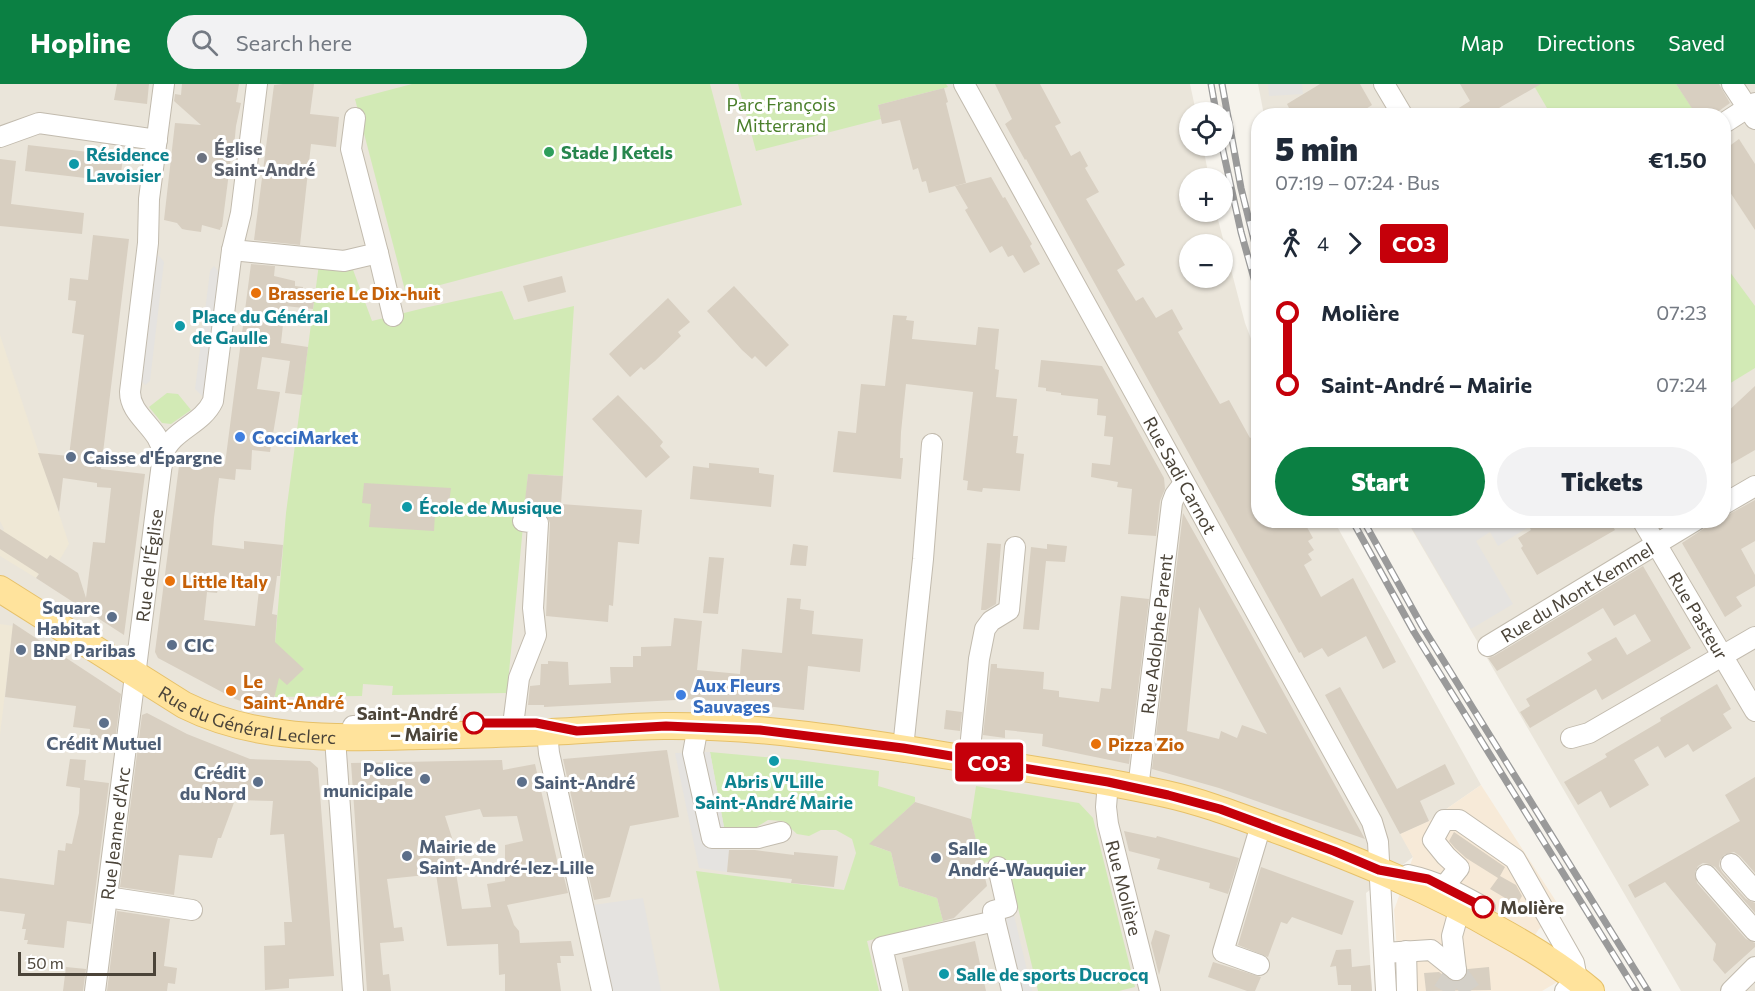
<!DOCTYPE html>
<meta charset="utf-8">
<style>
body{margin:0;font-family:Commissioner,sans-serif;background:#f2f2f3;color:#1f2937;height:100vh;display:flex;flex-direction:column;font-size:22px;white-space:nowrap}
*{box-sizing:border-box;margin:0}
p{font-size:20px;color:#747a83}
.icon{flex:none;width:33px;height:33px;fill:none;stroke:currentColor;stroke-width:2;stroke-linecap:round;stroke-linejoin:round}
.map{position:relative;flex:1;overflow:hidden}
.details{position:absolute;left:1251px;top:24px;width:480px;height:420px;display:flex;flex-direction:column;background:#fff;border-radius:24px;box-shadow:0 2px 4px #0004}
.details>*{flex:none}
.badge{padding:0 12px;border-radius:4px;font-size:21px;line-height:39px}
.tools{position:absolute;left:1179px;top:18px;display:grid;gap:12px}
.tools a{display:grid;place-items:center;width:54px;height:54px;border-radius:50%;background:#fff;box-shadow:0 2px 4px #0004;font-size:30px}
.scale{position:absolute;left:18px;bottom:15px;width:138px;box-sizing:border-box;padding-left:6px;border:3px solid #4b4439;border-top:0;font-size:16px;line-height:21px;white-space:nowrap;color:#4b4439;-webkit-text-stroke:4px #fff;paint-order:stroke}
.map>.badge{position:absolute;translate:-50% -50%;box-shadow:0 0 0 3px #fff}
.legs{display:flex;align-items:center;gap:9px;height:66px;padding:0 24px;font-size:20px}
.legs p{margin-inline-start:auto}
.head{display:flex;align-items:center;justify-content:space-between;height:102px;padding:0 24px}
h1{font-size:33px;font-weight:800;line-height:45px}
.cta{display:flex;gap:12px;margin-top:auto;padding:12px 24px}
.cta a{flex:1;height:69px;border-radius:36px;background:#0b8043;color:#fff;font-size:24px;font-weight:800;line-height:69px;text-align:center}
.cta a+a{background:#f2f2f3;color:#1f2937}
ul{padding:0 24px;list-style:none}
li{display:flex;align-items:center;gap:21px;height:72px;font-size:22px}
li i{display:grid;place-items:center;width:9px;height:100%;margin:0 8px;background:currentColor}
li i::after{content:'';width:15px;height:15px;margin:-8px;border:4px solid;border-radius:50%;background:#fff}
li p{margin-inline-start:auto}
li:first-child i{background:linear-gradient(#0000 50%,currentColor 0)}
li:last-child i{background:linear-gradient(currentColor 50%,#0000 0)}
header{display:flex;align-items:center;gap:36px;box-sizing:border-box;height:84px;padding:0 30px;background:#0b8043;color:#fff}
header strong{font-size:28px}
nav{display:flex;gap:33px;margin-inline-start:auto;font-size:21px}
.search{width:420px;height:54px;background:#f2f2f3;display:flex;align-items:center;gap:15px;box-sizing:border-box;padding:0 21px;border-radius:33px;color:#747a83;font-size:22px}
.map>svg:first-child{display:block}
.residential{fill:#eae5da;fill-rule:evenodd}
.commercial{fill:#f7ead8}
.education{fill:#efe8d6}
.green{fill:#d2eab5}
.parking{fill:#e5e3e0}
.building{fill:#d8cfc1;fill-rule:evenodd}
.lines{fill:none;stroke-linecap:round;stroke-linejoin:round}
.minor-tunnel{stroke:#d4d0c8;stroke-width:20;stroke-dasharray:20 10;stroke-linecap:butt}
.minor-casing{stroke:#c2bbae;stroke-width:22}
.major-casing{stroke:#e6c16a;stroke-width:28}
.minor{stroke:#fff;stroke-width:20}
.major{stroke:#ffe39c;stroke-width:26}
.rail-casing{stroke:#9a9a9a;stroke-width:7}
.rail{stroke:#fff;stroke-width:4.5;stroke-dasharray:14;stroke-linecap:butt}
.line-1-casing{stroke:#fff;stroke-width:14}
.line-1{stroke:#c5000a;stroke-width:9}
.leisure-dot{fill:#2e9e5b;stroke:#fff;stroke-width:2}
.worship-dot{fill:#6b7280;stroke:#fff;stroke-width:2}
.culture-dot{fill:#0f9aa8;stroke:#fff;stroke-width:2}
.food-dot{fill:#e8710a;stroke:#fff;stroke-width:2}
.shop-dot{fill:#3f7fe0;stroke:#fff;stroke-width:2}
.service-dot{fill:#5c6f8a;stroke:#fff;stroke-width:2}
.stop-1-dot{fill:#fff;stroke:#c5000a;stroke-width:3}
.labels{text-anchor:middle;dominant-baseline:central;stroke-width:6;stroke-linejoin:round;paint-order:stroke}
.park-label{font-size:18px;fill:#4a7f2a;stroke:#fff}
.worship-label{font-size:18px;font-weight:bold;fill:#5b616d;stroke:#fff;text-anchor:start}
.leisure-label{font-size:18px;font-weight:bold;fill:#27864d;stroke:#fff;text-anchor:start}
.culture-label{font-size:18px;font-weight:bold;fill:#0d838f;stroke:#fff;text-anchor:start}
.food-label{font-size:18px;font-weight:bold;fill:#c56008;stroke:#fff;text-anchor:start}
.shop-label{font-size:18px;font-weight:bold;fill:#366cbe;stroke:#fff;text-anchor:start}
.service-label{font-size:18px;font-weight:bold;fill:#4e5e75;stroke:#fff;text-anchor:start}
.street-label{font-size:18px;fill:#4b4439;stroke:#fff}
.stop-label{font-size:18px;font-weight:bold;fill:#4b4439;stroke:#fff;text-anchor:end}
</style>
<header>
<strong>Hopline</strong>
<div class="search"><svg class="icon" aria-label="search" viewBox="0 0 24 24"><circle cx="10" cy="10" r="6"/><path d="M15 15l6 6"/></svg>Search here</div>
<nav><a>Map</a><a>Directions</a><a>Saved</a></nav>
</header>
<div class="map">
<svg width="1755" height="907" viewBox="0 0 1755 907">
<rect width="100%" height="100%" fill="#f6f3ec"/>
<!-- residential -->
<g class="residential">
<path d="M0 0H1190L1196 28H1190V62H1203L1209 94H1190V128H1216L1245 239 1258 273V436L1334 437 1481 701 1429 737 1401 750 1413 773 1366 809 1372 907H0ZM1190 160H1222V194H1190Z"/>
<path d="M1258 0H1755V907H1681L1407 437 1724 436V32L1264 31Z"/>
</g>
<!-- commercial -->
<path class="commercial" d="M1481 701 1561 825 1539 845 1520 873 1559 897 1542 907H1400L1394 826 1413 773 1400 750 1429 737Z"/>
<!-- education -->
<g class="education">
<path d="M0 251 69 460 59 477 50 471 36 494 0 472V451L4 445 0 437Z"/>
<path d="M0 540 13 542 0 651Z"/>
</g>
<!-- green -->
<g class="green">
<path d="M412 0H710L742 121 406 210 355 15Z"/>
<path d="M738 0H946L948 3 878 21 881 35 756 67Z"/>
<path d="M1533 0H1676L1697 31H1551Z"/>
<path d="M319 180 352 183 372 237 424 224 502 207 514 236 574 222 563 392 528 390 507 609 392 611 393 602 363 600 362 612 275 613V559L286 429Z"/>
<path d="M1724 180 1755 222V284L1724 303Z"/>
<path d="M167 309 178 310 191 326 171 340 162 339 149 323Z"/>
<path d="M710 668 798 676 879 687 878 702 915 713V718L873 757 874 762 891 768 899 802 937 814 943 837 867 857 879 907H720L696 787 844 806 856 769 852 755 836 746H821L809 752 797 750 783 737 768 736 755 744 739 747 724 743Z"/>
<path d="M976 702 1079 719 1093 734 1135 903 1119 907H1038L1012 799 1002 777 981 779 971 735Z"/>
</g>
<!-- parking -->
<g class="parking">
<path d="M1268 0H1302L1303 10 1269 12Z"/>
<path d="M153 165 164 178 150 297 145 301 137 291Z"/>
<path d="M214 182 222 192 207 317 195 305 210 187Z"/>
<path d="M1408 437H1527L1530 442 1498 462 1490 448 1476 457 1513 520 1471 545Z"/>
<path d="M710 668 724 743 730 762 727 788 699 784 675 669Z"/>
<path d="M643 814 661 907H609L593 821Z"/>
<path d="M1013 827 1032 907H1021L1003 829Z"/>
</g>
<!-- building -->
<g class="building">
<path d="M117 0H149L147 20 114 16Z"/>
<path d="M182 0H239L236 18 241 19 236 42 233 73H231L222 143H221L220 146 202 141 201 148 187 146 182 145 177 139 164 136 175 39 201 41 174 17 175 10 181 11Z"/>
<path d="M283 0H314L310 30 339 33 336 63 311 60 300 161 254 156 274 1Z"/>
<path d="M995 0H1040L1061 39 1055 42 1071 72 1080 67 1088 82 1085 84 1099 108 1086 115 1125 181 1117 186 1136 217 1143 213 1156 234 1172 225 1183 245 1178 248 1220 320 1229 316 1250 354 1258 350V436H1303L1313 454 1308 457 1314 466 1308 470 1312 476 1304 481 1321 513 1353 494 1396 578 1383 585 1366 552 1328 573 1322 564 1304 574 1301 568 1299 569 1026 75 1025 76 1005 40 1012 35Z"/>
<path d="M1320 0H1360L1372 21 1355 32H1293L1287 20Z"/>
<path d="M1460 0H1541L1499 24 1503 32H1446L1470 17Z"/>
<path d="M1676 0H1719L1730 19 1712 32H1697Z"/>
<path d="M944 4 948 18 946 19 966 99 929 109 926 97 922 98 918 84 913 86 900 36 882 40 878 21Z"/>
<path d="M1739 55 1755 80V146L1724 99V66Z"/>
<path d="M28 61 123 72 120 98 25 87Z"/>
<path d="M0 75 16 77 11 120 84 129 82 150 0 142Z"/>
<path d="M991 93 1003 114 1005 113 1032 160 1030 162 1040 180 1024 189 1013 171 1008 173 1002 162 990 169 965 126 968 124 955 102Z"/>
<path d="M93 151 129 155 101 385 145 390 124 551 36 494 39 490 0 465V445L47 475 50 471 78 489 86 514 93 458 105 459 111 404 97 403V399L63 394 59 428 38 369 69 372 84 251 72 249 76 217 68 216 70 194 88 196Z"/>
<path d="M251 180 275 182 274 192 295 197V202L303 203V207L315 209 313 225 285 222 281 259 308 263 302 311 285 309 290 277 262 273 257 305 280 308 270 368 252 366 251 386 236 385 235 396 219 394 214 434 212 461 244 465V457L283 461 280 492H277L272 530 277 531 275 558 304 585 287 601 279 594 272 623 249 620 235 615 158 574 155 568 180 374 225 380ZM219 501 259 506 255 542 204 536 207 508 217 509Z"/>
<path d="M562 192 566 208 528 218 523 202Z"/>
<path d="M734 202 789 261 766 283 755 272 752 275 742 266 707 227Z"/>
<path d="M668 214 690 238 678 248 681 252 655 277 644 286 641 283 630 293 609 270Z"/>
<path d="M893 231 907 232 906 236 914 237 912 255 976 261 978 243 999 245 995 285 999 286 996 313 1017 315 1013 352H1018L1016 369 1024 370 1020 407 983 404 982 408 967 406 968 397 963 396 973 308 923 302 906 300 901 348 900 374H903L901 395 833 388 838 347 856 349 861 300 885 302Z"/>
<path d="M1041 276 1102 282 1164 394 1165 405 1160 417 1156 452 1128 450 1132 405 1117 403 1118 398 1091 393 1092 379 1110 381 1113 353 1104 352 1106 332 1097 331 1098 315 1061 311V309L1046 307V304L1038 303Z"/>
<path d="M1755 302V366L1724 384V331Z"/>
<path d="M618 311 654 348 663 358 660 362 670 373 646 394 592 335Z"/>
<path d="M709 379 759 384V389L774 391 771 423 690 415 693 382 709 384Z"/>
<path d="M528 390 563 392 561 420 642 426 639 460 618 458 613 522 609 521 608 538 546 532 550 439 545 428 524 425Z"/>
<path d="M364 399 451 404 449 419 435 430 434 447 369 443 371 420 362 419Z"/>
<path d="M1755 416V457L1741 465 1755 491V502L1736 513 1742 522 1725 533 1682 459 1717 436H1724V433Z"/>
<path d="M1183 429 1245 539 1365 755 1219 704 1152 685ZM1199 523 1219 561 1267 650 1242 641 1237 654 1221 647 1219 655 1187 647Z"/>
<path d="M1537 436H1609L1615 446 1537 491 1521 464 1523 462 1518 454 1531 446 1529 442Z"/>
<path d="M987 459 1001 460 996 520 986 526H981Z"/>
<path d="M793 460 808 462 806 482 790 481Z"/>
<path d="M1047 460 1067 462 1065 478 1046 477 1039 546 1023 545 1031 463 1047 465Z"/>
<path d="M709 473 724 474 718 530 703 529Z"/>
<path d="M1643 482 1691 564 1602 616 1596 605 1530 644 1520 628 1530 622 1526 615 1592 576 1587 569 1616 553 1627 571 1651 557 1635 530 1614 542 1603 524 1497 587 1488 574 1494 572Z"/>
<path d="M1121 512 1149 515 1129 680 1042 662 1043 650 1005 646V654L983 651 991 580H997V584L1044 588 1043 605 1059 607V613L1099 618 1101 604 1111 605Z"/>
<path d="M787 514 801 515 800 525 814 527 812 550 863 555 860 588 808 582 804 626 695 615 544 623V621H528L530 602 540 601 541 580H548V577L568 578 569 601 611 599 610 583H633V572H641V563L671 562 674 534 702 537 697 586 740 590 742 565 782 569Z"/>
<path d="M13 539 121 610 115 657 89 655 90 645 73 643 76 622 5 613Z"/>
<path d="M1717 600 1731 625 1723 630 1732 644 1693 668 1688 660 1665 674 1658 662 1634 676 1649 701 1610 724 1601 707 1578 721 1564 698 1607 673 1605 670 1661 637 1660 634Z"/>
<path d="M1340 603 1397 705 1445 680 1455 700 1420 717 1429 737 1400 750 1325 611Z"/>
<path d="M946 626 962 628 960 647 944 645Z"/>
<path d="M147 629 187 650 250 675 310 677 318 684 334 892 289 895V904L265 906 264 862 285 861 284 838H292L284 750 270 751 273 717 235 716 221 754H218L212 774 179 771 174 811 120 803 142 631Z"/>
<path d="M667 666 679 733 630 742 610 813 594 816 563 675Z"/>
<path d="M70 675 86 676 84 696 109 699 91 840 67 837 64 864 27 860 28 856H24L26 845H22L25 830 0 827V794L54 801 58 766 65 767 66 759 72 760 79 729 80 704 66 702Z"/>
<path d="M502 676 503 686 535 680 559 785H562L568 809 507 821 514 841 519 847 520 859 571 857 574 872H560L561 879H557L561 907H505V890L499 891 498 860 447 862 436 790 387 795 394 844 402 843 404 857 380 859 383 891 389 890 391 907H367L351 679ZM480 725 483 733 517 732 523 757 505 761V797L487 800 491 823 462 825 456 789 454 760 445 732Z"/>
<path d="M1755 693V789L1740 772 1734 768 1724 771 1720 776 1719 782 1722 788 1746 815 1755 819V829L1715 783 1709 780 1703 779 1698 782 1695 788 1697 799 1746 855 1755 859V863L1725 890 1713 876 1716 860 1665 798 1635 814 1628 801 1740 737 1725 711Z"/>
<path d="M915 718 971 735 987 802 954 834 943 837 937 814 899 802 891 768 869 760Z"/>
<path d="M1124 747 1156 754 1157 752 1239 774 1228 810 1209 804 1210 799 1157 785 1160 775 1129 767Z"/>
<path d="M1454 748 1505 783 1500 792 1516 801 1522 812 1517 821 1490 805 1498 794 1466 774 1455 764 1449 757Z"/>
<path d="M729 766H755L794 771V768L838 772 834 803 791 799 792 795 727 788Z"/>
<path d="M1261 783 1354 817 1342 851 1292 833 1287 840 1281 838 1268 873 1238 861Z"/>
<path d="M117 827 170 835 164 882 177 884 175 900 168 899 167 907H107Z"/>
<path d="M1155 846 1170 851 1159 891 1151 859Z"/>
<path d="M975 857 986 907H909L902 874Z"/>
<path d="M1351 865 1352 883 1370 881 1372 907H1351V901H1338L1336 882 1330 883 1336 866Z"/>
<path d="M1213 878 1261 893 1255 907H1247L1208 893Z"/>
<path d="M66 883 86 885 83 907H63Z"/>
<path d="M1489 883 1491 906 1426 907 1424 889 1439 888 1451 897 1457 898 1465 894 1468 885Z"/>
</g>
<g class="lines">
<!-- minor-tunnel -->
<path class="minor-tunnel" d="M1443 907 1456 886 1471 907"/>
<!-- minor casing -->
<g class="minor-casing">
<g id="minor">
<path id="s1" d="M964 0 1372 738 1378 758 1386 907"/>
<path d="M1384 0 1403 32"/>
<path d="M1732 0 1755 35"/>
<path d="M1724 39 1755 19"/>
<path d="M0 53 39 39 157 56"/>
<path d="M232 166 344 177 378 169 351 65 355 34"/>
<path d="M378 169 393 232"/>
<path d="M163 371C161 344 130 333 130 308L148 159 149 115 164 0"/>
<path d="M1724 420 1755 402"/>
<path id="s2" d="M1642 436 1755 627"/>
<path id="s3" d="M1488 562 1696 436"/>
<path d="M353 642 416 640"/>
<path d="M698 642 693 669 712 754H758L781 748"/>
<path d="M547 648 549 669 602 907"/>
<path d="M512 649 519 594 536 551 533 524 538 439 523 437"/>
<path d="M335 654 353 907"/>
<path d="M1571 654 1589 649 1755 553"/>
<path d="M903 664 923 475 932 360"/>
<path d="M969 675 979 575 985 545 991 537 1009 526 1015 463"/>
<path id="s4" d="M1108 698 1106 723 1108 740 1150 907"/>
<path id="s5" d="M1138 705 1172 419 1175 411 1184 399"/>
<path d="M1731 780 1755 807"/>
<path d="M1408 791C1437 797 1460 810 1485 824"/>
<path d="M1706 791 1755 847"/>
<path d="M1437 811 1459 784 1446 772 1433 756 1444 736H1459L1515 775 1574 879 1577 895 1565 907"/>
<path d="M107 813 192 826"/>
<path d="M995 837 993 827 1007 823 998 783"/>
<path d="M1406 867 1407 907"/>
<path d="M1384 869 1431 866 1456 886"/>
<path d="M1259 881 1223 868 1261 741"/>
<path d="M1456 886 1452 852 1460 823"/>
<path id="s6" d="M95 907 163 371C171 346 202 341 213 317L232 166 241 129 257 0"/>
<path d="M892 907 882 863 995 837 1012 907"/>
<path d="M1731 907 1755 883"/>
</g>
</g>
<!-- major casing -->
<g class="major-casing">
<g id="major">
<path id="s7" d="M0 505 184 621C258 658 340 654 421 652 463 651 505 650 546 648 585 647 625 642 664 642 757 641 857 657 949 672 1021 684 1095 694 1166 710 1207 719 1246 735 1285 749 1359 777 1431 806 1499 846 1532 864 1563 883 1591 907"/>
</g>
</g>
<!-- minor -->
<use href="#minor" class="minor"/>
<!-- major -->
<use href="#major" class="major"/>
<!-- rail casing -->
<g class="rail-casing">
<g id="rail">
<path d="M1211 0 1216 28"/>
<path d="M1222 0 1241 104 1258 172"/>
<path d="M1222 62 1241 148 1258 209"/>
<path d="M1352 436 1414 548 1636 907"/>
<path d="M1363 436 1422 542 1648 907"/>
</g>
</g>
<!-- rail -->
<use href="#rail" class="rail"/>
</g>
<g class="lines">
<!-- line-1 casing -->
<g class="line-1-casing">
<path id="line-1" d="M474 639H536L577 647 666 642 760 646 903 664 1108 698 1168 711 1220 725 1334 767 1379 786 1428 795 1483 823"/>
</g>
<!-- line-1 -->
<use href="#line-1" class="line-1"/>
</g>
<!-- markers -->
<circle class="leisure-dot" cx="549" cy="68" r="6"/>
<circle class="worship-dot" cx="202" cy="74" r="6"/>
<g class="culture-dot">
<circle cx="74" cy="80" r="6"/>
<circle cx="180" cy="242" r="6"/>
<circle cx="407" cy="423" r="6"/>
<circle cx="774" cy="677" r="6"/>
<circle cx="944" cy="890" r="6"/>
</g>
<g class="food-dot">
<circle cx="256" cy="209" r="6"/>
<circle cx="170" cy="497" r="6"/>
<circle cx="231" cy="607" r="6"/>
<circle cx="1096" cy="660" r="6"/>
</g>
<g class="shop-dot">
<circle cx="240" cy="353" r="6"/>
<circle cx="681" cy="611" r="6"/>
</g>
<g class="service-dot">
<circle cx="71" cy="373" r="6"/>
<circle cx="112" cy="533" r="6"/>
<circle cx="172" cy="561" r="6"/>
<circle cx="21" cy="566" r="6"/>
<circle cx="104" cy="639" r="6"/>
<circle cx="425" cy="695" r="6"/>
<circle cx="258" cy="698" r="6"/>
<circle cx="522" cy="698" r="6"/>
<circle cx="407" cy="772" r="6"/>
<circle cx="936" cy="774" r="6"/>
</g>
<g class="stop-1-dot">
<circle cx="474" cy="639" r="10"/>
<circle cx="1483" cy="823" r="10"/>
</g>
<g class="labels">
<!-- park labels -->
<g class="park-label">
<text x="781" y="20">Parc François<tspan x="781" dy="21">Mitterrand</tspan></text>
</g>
<!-- worship labels -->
<g class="worship-label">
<text x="214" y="64">Église<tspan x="214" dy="21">Saint-André</tspan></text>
</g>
<!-- leisure labels -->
<g class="leisure-label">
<text x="561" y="68">Stade J Ketels</text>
</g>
<!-- culture labels -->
<g class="culture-label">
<text x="86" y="70">Résidence<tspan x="86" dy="21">Lavoisier</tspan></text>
<text x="192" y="232">Place du Général<tspan x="192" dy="21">de Gaulle</tspan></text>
<text x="419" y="423">École de Musique</text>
<text x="774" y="697" text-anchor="middle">Abris V'Lille<tspan x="774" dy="21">Saint-André Mairie</tspan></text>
<text x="956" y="890">Salle de sports Ducrocq</text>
</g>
<!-- food labels -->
<g class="food-label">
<text x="268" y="209">Brasserie Le Dix-huit</text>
<text x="182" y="497">Little Italy</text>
<text x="243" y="597">Le<tspan x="243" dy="21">Saint-André</tspan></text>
<text x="1108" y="660">Pizza Zio</text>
</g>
<!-- shop labels -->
<g class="shop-label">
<text x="252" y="353">CocciMarket</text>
<text x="693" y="601">Aux Fleurs<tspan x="693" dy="21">Sauvages</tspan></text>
</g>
<!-- service labels -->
<g class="service-label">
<text x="83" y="373">Caisse d'Épargne</text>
<text x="100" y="523" text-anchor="end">Square<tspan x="100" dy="21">Habitat</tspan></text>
<text x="184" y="561">CIC</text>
<text x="33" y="566">BNP Paribas</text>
<text x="104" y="659" text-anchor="middle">Crédit Mutuel</text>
<text x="413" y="685" text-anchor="end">Police<tspan x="413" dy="21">municipale</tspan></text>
<text x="246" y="688" text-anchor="end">Crédit<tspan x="246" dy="21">du Nord</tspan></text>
<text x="534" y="698">Saint-André</text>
<text x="419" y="762">Mairie de<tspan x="419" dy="21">Saint-André-lez-Lille</tspan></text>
<text x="948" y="764">Salle<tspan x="948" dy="21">André-Wauquier</tspan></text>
</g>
<!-- street labels -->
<g class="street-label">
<text stroke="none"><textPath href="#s1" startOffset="447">Rue Sadi Carnot</textPath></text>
<text stroke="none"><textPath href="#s6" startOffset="429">Rue de l'Église</textPath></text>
<text stroke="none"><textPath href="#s3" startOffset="104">Rue du Mont Kemmel</textPath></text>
<text stroke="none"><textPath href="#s2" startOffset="111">Rue Pasteur</textPath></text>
<text stroke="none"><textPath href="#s5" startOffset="156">Rue Adolphe Parent</textPath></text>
<text stroke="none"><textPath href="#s7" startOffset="282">Rue du Général Leclerc</textPath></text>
<text stroke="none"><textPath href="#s6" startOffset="159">Rue Jeanne d'Arc</textPath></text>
<text stroke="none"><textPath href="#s4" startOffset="108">Rue Molière</textPath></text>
</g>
<!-- stop labels -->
<g class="stop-label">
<text x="458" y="629">Saint-André<tspan x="458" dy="21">– Mairie</tspan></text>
<text x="1500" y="823" text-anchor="start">Molière</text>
</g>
</g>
</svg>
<div class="tools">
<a><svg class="icon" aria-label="locate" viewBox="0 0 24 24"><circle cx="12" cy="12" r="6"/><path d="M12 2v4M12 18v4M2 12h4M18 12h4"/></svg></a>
<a>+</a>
<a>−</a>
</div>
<div class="scale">50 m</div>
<b class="badge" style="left:989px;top:678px;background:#c5000a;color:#fff">CO3</b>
<section class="details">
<div class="head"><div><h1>5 min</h1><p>07:19 – 07:24 · Bus</p></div><b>€1.50</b></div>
<div class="legs"><svg class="icon" aria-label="walk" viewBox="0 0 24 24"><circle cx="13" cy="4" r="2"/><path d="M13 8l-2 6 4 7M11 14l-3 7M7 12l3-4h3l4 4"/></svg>4<svg class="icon" aria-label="forward" viewBox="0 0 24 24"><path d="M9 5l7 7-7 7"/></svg><b class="badge" style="background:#c5000a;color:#fff">CO3</b></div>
<ul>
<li><i style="color:#c5000a"></i><b>Molière</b><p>07:23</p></li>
<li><i style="color:#c5000a"></i><b>Saint-André – Mairie</b><p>07:24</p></li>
</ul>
<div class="cta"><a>Start</a><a>Tickets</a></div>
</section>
</div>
